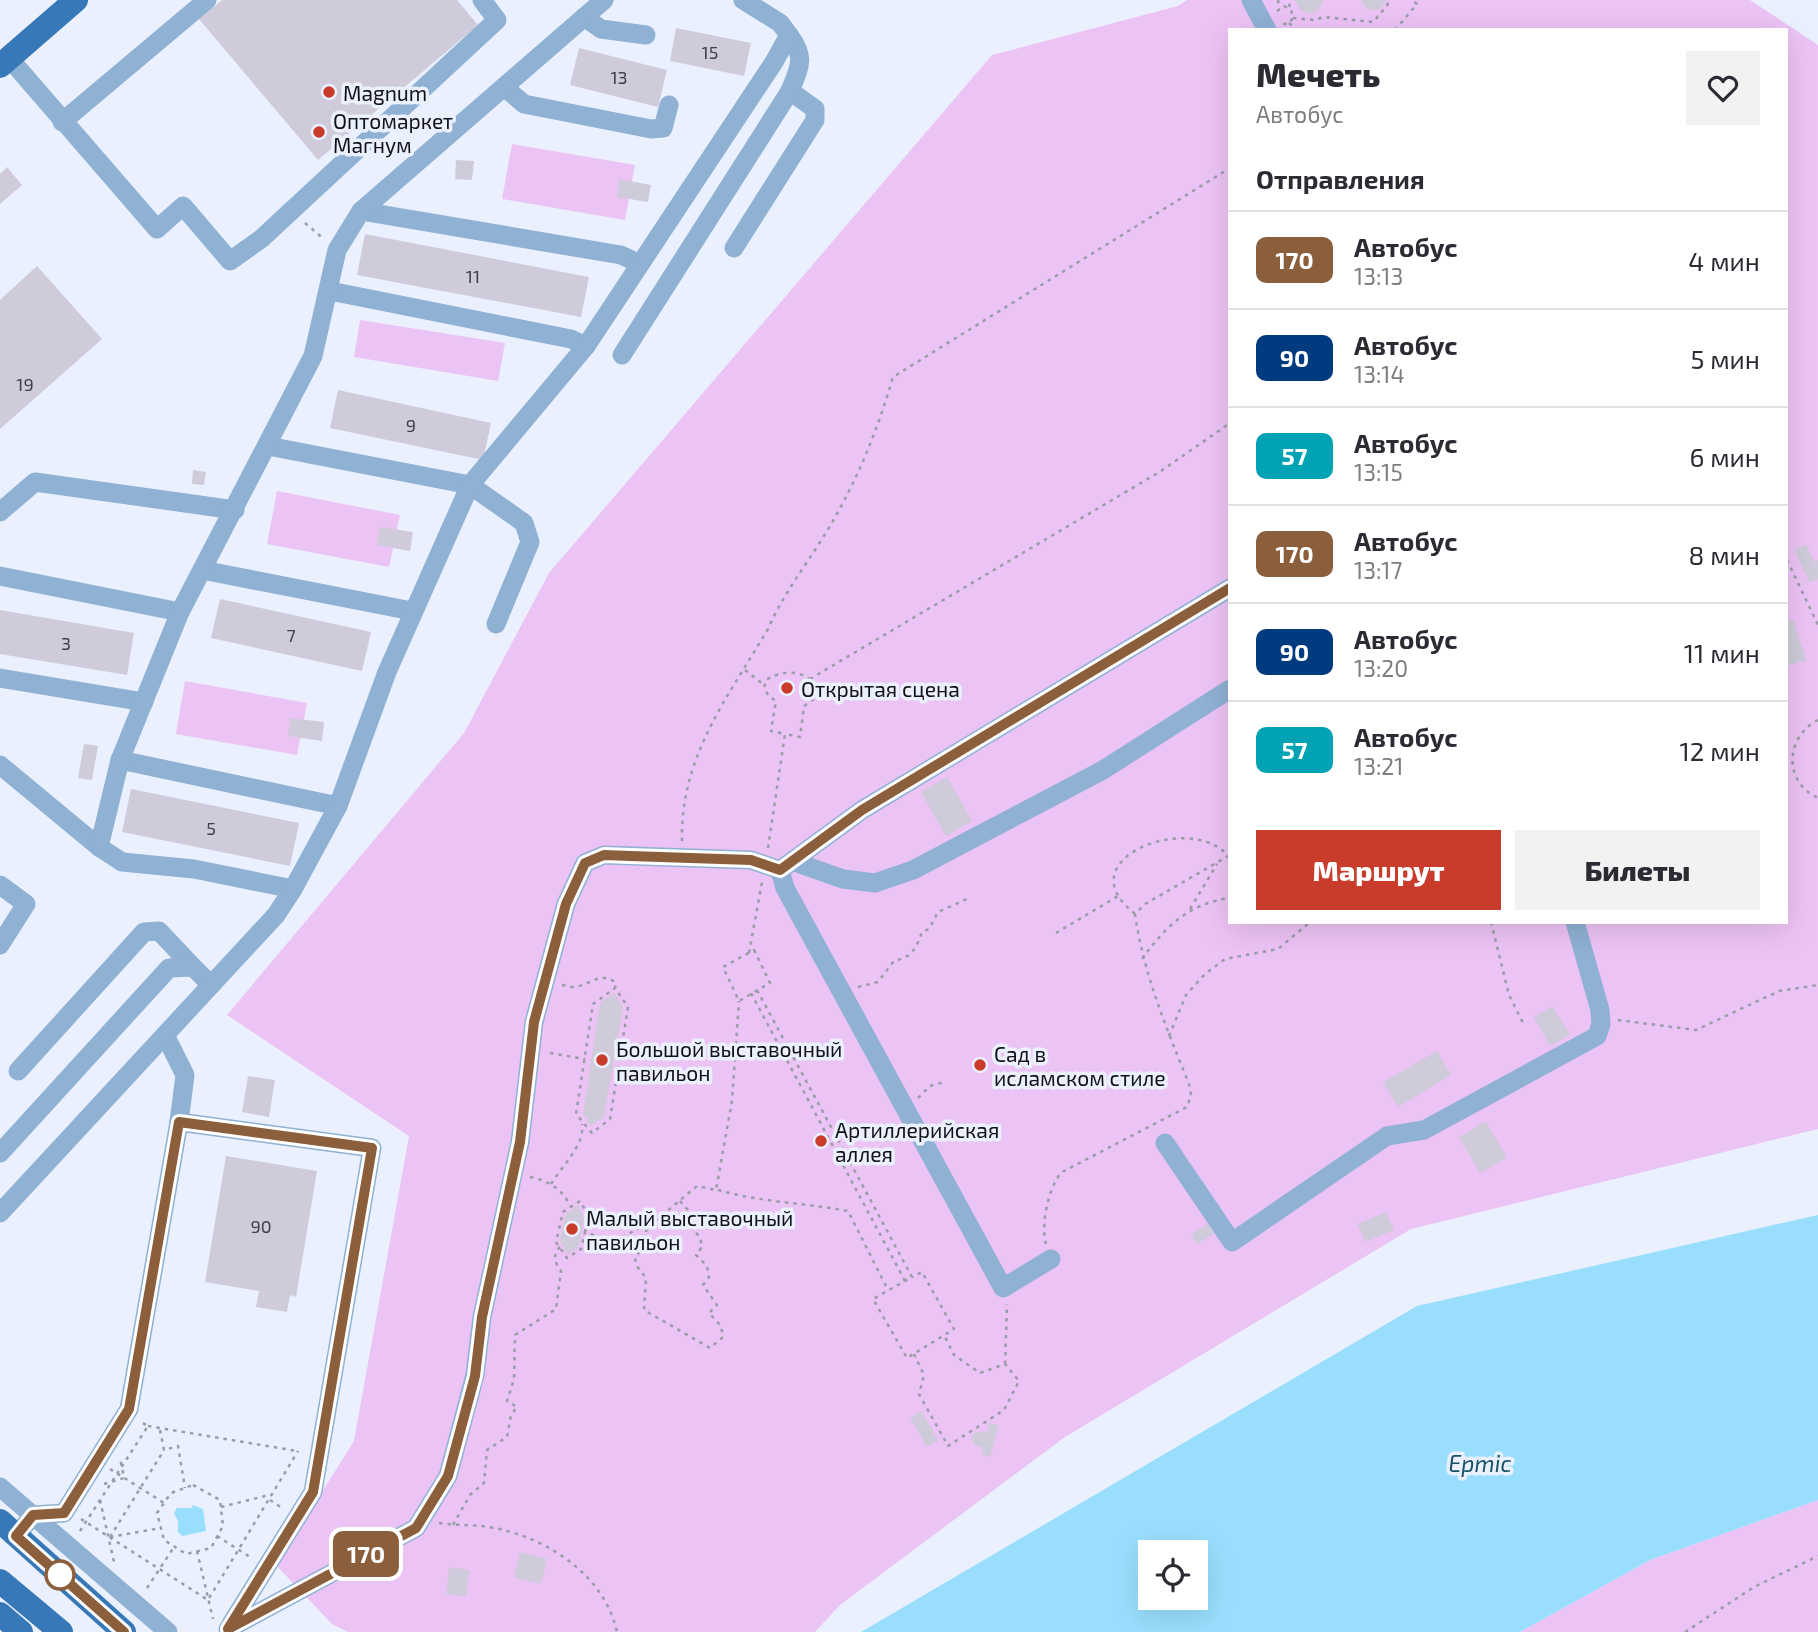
<!DOCTYPE html>
<html lang="ru">
<meta charset="utf-8">
<style>
body{margin:0;font-family:"Exo 2",sans-serif;background:#f2f2f3;color:#2b2b33;height:100vh;display:flex;flex-direction:column;font-size:26px;white-space:nowrap}
*{box-sizing:border-box;margin:0}
p{font-size:23px;color:#7c7c81}
.icon{flex:none;width:38px;height:38px;fill:none;stroke:currentColor;stroke-width:2;stroke-linecap:round;stroke-linejoin:round}
.map{position:relative;flex:1;overflow:hidden}
.panel{position:absolute;left:1228px;top:28px;width:560px;height:896px;display:flex;flex-direction:column;background:#fff;border-radius:0px;box-shadow:0 7px 28px #0002}
.panel>*{flex:none}
.badge{padding:0 14px;border-radius:10px;font-size:24px;line-height:46px}
.fabs{position:absolute;left:1138px;top:1540px;display:grid;gap:14px}
.fabs a{display:grid;place-items:center;width:70px;height:70px;border-radius:0px;background:#fff;box-shadow:0 7px 28px #0002;font-size:35px}
.map>.badge{position:absolute;translate:-50% -50%;box-shadow:0 0 0 4px #fff}
h2{padding:0 28px;font-size:26px;line-height:63px}
.round{display:grid;place-items:center;flex:none;width:74px;height:74px;border-radius:0px;background:#f2f2f3}
.head{display:flex;align-items:center;justify-content:space-between;height:119px;padding:0 28px}
h1{font-size:33px;font-weight:800;line-height:52px}
.cta{display:flex;gap:14px;margin-top:auto;padding:14px 28px}
.cta a{flex:1;height:80px;border-radius:0px;background:#c93c2c;color:#fff;font-size:28px;font-weight:800;line-height:80px;text-align:center}
.cta a+a{background:#f2f2f3;color:#2b2b33}
ul{padding:0;list-style:none}
li{display:flex;align-items:center;gap:21px;height:98px;padding:0 28px;border-top:2px solid #e1e1e2}
li div{flex:1}
li b{display:block;font-size:26px}
li em{font-style:normal}
li .badge{min-width:77px;font-weight:700;text-align:center}
.map>svg:first-child{display:block}
.green{fill:#ecc3f5;fill-rule:evenodd}
.water{fill:#99dffd;fill-rule:evenodd}
.building{fill:#cfcbda}
.lines{fill:none;stroke-linecap:round;stroke-linejoin:round}
.path{stroke:#9a9da8;stroke-width:2.5;stroke-dasharray:3.5 5;stroke-linecap:butt}
.minor{stroke:#8fb1d4;stroke-width:19}
.major{stroke:#3678b8;stroke-width:24}
.line-casing{stroke:#fff;stroke-width:16}
.line{stroke:#8b5e3c;stroke-width:10}
.poi-dot{fill:#c93c2c;stroke:#ebf0fe;stroke-width:2.5}
.stop-dot{fill:#fff;stroke:#8b5e3c;stroke-width:3.5}
.labels{text-anchor:middle;dominant-baseline:central;stroke-width:7;stroke-linejoin:round;paint-order:stroke}
.number-label{font-size:18px;fill:#404048}
.poi-label{font-size:21px;fill:#111217;stroke:#ebf0fe;text-anchor:start}
.water-label{font-size:23px;font-style:italic;fill:#1a5267;stroke:#ebf0fe}
</style>
<div class="map">
<svg width="1818" height="1632" viewBox="0 0 1818 1632">
<rect width="100%" height="100%" fill="#ebf0fe"/>
<!-- green -->
<g class="green">
<path d="M1187 0H1750L1818 45V1129L1411 1229 1065 1437 840 1605 815 1632H348L332 1624 276 1565 354 1441 409 1136 227 1015 464 733 549 573 992 55 1178 6ZM1230 30H1787V922H1230Z"/>
<path d="M512 144 635 165 625 220 502 199Z"/>
<path d="M360 320 505 343 498 381 354 357Z"/>
<path d="M277 491 400 515 389 567 267 544Z"/>
<path d="M185 681 307 703 297 755 176 734Z"/>
<path d="M1818 1500V1632H1520L1650 1560Z"/>
</g>
<!-- water -->
<g class="water">
<path d="M1818 1215V1500L1650 1560 1520 1632H861L1417 1306ZM1150 1552H1195V1598H1150Z"/>
<path d="M193 1505 203 1509 206 1531 182 1536 178 1532V1521L174 1513 177 1508H191Z"/>
</g>
<!-- building -->
<g class="building">
<path d="M222 0H457L478 25 318 160 199 19Z"/>
<path d="M1295 0H1324L1318 11 1310 14 1299 9Z"/>
<path d="M1361 0H1386L1381 9 1372 11 1365 7Z"/>
<path d="M676 28 751 43 744 76 670 61Z"/>
<path d="M579 48 667 70 658 107 570 85Z"/>
<path d="M456 160 474 161 472 180 455 179Z"/>
<path d="M7 167 22 185 0 204V174Z"/>
<path d="M619 179 651 185 648 202 617 197Z"/>
<path d="M365 234 589 277 581 317 357 275Z"/>
<path d="M37 266 102 339 0 429V300Z"/>
<path d="M338 390 491 423 483 460 330 428Z"/>
<path d="M193 470 206 472 204 485 192 484Z"/>
<path d="M380 527 413 532 410 551 377 545Z"/>
<path d="M1806 544 1814 562 1818 560V579L1810 583 1794 550Z"/>
<path d="M220 599 371 632 362 671 211 638Z"/>
<path d="M0 610 134 633 127 675 0 654Z"/>
<path d="M1793 619 1806 660 1787 666V621Z"/>
<path d="M290 718 324 722 322 741 288 736Z"/>
<path d="M84 744 98 746 92 780 78 778Z"/>
<path d="M947 777 972 821 946 836 921 792Z"/>
<path d="M131 789 299 823 290 866 122 832Z"/>
<path d="M614 993 623 1007 604 1117 591 1126 583 1114 600 1003Z"/>
<path d="M1553 1006 1570 1035 1550 1046 1534 1017Z"/>
<path d="M1437 1051 1451 1075 1398 1107 1383 1082Z"/>
<path d="M248 1076 275 1080 269 1117 242 1112Z"/>
<path d="M1486 1121 1507 1158 1480 1173 1459 1137Z"/>
<path d="M226 1156 317 1171 296 1297 290 1295 287 1312 256 1307 259 1291 205 1282Z"/>
<path d="M578 1205 584 1218 578 1248 567 1254 560 1241 565 1215Z"/>
<path d="M1386 1212 1394 1230 1365 1242 1358 1224Z"/>
<path d="M1208 1224 1214 1234 1197 1244 1191 1234Z"/>
<path d="M922 1411 938 1440 927 1447 910 1418Z"/>
<path d="M989 1423 999 1425 990 1457 981 1454 983 1448 974 1445 971 1435 981 1431 987 1433Z"/>
<path d="M520 1552 547 1559 541 1584 514 1578Z"/>
<path d="M449 1567 470 1570 466 1597 446 1594Z"/>
</g>
<g class="lines">
<!-- path -->
<g class="path">
<path d="M1278 0 1279 8"/>
<path d="M1289 7 1291 0"/>
<path d="M1277 11 1284 6 1291 10 1293 18 1288 24H1283"/>
<path d="M1293 18 1314 20 1324 17 1373 22 1387 6 1389 0"/>
<path d="M1289 23 1297 30"/>
<path d="M1395 30 1417 4 1412 0"/>
<path d="M305 223 324 239"/>
<path d="M1787 560 1818 625"/>
<path d="M745 670 764 685"/>
<path d="M810 679 1161 471 1230 423"/>
<path d="M1818 720C1785 737 1783 782 1818 798"/>
<path d="M682 841C680 757 728 697 768 629 783 594 807 564 827 531 856 483 877 432 893 377L1230 168"/>
<path d="M768 848 785 734 771 731 776 701C768 695 762 691 766 680 783 670 802 669 816 685L814 699 804 706 800 737 785 734"/>
<path d="M1190 909 1217 864"/>
<path d="M1135 914C1127 907 1119 900 1115 889 1101 846 1199 817 1230 858"/>
<path d="M1491 922 1509 995 1524 1025"/>
<path d="M1056 933 1118 896"/>
<path d="M754 950 770 983 739 1001 723 967Z"/>
<path d="M749 953 762 882"/>
<path d="M1142 959C1166 926 1188 904 1230 898"/>
<path d="M562 985C566 985 569 987 573 987 590 986 600 970 616 983L615 988 628 1007 610 1119 592 1133 576 1114 593 1004 615 988"/>
<path d="M858 987 878 982 894 961C912 957 916 949 922 932L929 929 938 912 967 899"/>
<path d="M757 990 912 1277 873 1299 907 1358 954 1329 922 1272 912 1277"/>
<path d="M751 993 905 1281"/>
<path d="M1618 1020 1696 1030 1779 991 1818 985"/>
<path d="M1169 1036 1186 995 1205 974 1225 959 1278 949 1310 922"/>
<path d="M550 1053 585 1059"/>
<path d="M918 1098 930 1086 944 1082"/>
<path d="M530 1177C547 1180 563 1189 570 1206"/>
<path d="M551 1184C562 1166 585 1145 582 1124"/>
<path d="M718 1190C759 1202 805 1203 848 1211L888 1290"/>
<path d="M680 1201 694 1217 688 1225 700 1237 702 1247 696 1255 707 1266 709 1277 703 1285 717 1305 709 1313 721 1326 723 1337 710 1348 644 1310 646 1278 636 1265 635 1258 647 1242 646 1225 654 1222 697 1186 716 1190 732 1101 739 1001"/>
<path d="M585 1232 589 1216 580 1201 563 1212 556 1242 567 1258 581 1249 585 1232 612 1242 646 1225"/>
<path d="M1046 1244C1040 1226 1049 1185 1062 1172L1187 1107 1191 1095 1189 1084C1166 1027 1144 975 1135 914L1145 904 1230 855"/>
<path d="M914 1354 924 1375 919 1394 948 1446 1004 1410 1019 1381 1005 1364 980 1373 954 1355 944 1335"/>
<path d="M1005 1364 1007 1304"/>
<path d="M148 1426 297 1451"/>
<path d="M160 1430 164 1450 178 1446 185 1488"/>
<path d="M110 1469 164 1503"/>
<path d="M104 1484 124 1478 120 1458"/>
<path d="M193 1485 220 1500 223 1526 211 1548 186 1554 164 1540 157 1513 171 1493Z"/>
<path d="M100 1500 114 1562"/>
<path d="M270 1500 282 1508"/>
<path d="M221 1507 269 1495"/>
<path d="M81 1519 208 1600 298 1451"/>
<path d="M439 1523C458 1526 476 1524 494 1528 548 1538 605 1576 617 1632"/>
<path d="M453 1525 470 1495 484 1483 487 1450 507 1437 511 1415 517 1407 507 1401 514 1379 515 1335 556 1309 561 1271C555 1264 552 1254 560 1247"/>
<path d="M80 1531 148 1426 141 1422"/>
<path d="M217 1536 250 1557"/>
<path d="M110 1537 164 1450"/>
<path d="M110 1537 161 1528"/>
<path d="M197 1551 213 1619"/>
<path d="M147 1588 174 1547"/>
<path d="M1685 1632 1754 1587 1818 1556"/>
</g>
<!-- minor -->
<g class="minor">
<path d="M1251 0 1267 30"/>
<path d="M584 17 601 29 646 35"/>
<path d="M9 58 157 229 183 206 230 261 261 239 497 20 482 0"/>
<path d="M504 87 524 104 651 129 663 128 669 105"/>
<path d="M62 122 207 0"/>
<path d="M361 211 621 255 640 264"/>
<path d="M734 248 815 120V109L790 91"/>
<path d="M330 291 571 339 586 346"/>
<path d="M622 355 790 91C800 66 806 58 789 35"/>
<path d="M268 446 470 485 524 523 530 542 496 624"/>
<path d="M0 512 35 482 235 510"/>
<path d="M202 570 412 611"/>
<path d="M0 576 180 612"/>
<path d="M0 678 144 702"/>
<path d="M120 760 338 806"/>
<path d="M0 765 99 847 122 862 194 869 293 889"/>
<path d="M99 847 120 760 180 612 313 356 337 250 361 211 604 0"/>
<path d="M792 861 843 879 875 883 913 870 1103 770 1230 689"/>
<path d="M780 870 785 888 1003 1288 1051 1259"/>
<path d="M0 885 26 904 0 945"/>
<path d="M165 1035 185 1075 179 1122"/>
<path d="M18 1071 144 932 159 931 193 967"/>
<path d="M1165 1143 1232 1242 1387 1136 1424 1130 1597 1036 1601 1024 1600 1010 1575 922"/>
<path d="M0 1153 169 968 193 967 211 985"/>
<path d="M0 1213 276 915 293 889 338 806 387 672 470 485 586 346 774 62 789 35 780 23 743 0"/>
<path d="M0 1487 168 1632"/>
<path d="M16 1536 33 1515 64 1513 129 1409 179 1122 372 1148 313 1492 231 1624"/>
<path d="M228 1629 416 1528 448 1476 475 1375 482 1317 520 1142 534 1022 566 904 585 863 604 855 751 860 780 870 862 810 1230 588"/>
</g>
<!-- major -->
<g class="major">
<path d="M0 66 76 0"/>
<path d="M0 1521 124 1632"/>
<path d="M0 1581 61 1632"/>
<path d="M0 1614 21 1632"/>
</g>
</g>
<g class="lines">
<!-- line casing -->
<g class="line-casing">
<path id="line" d="M124 1632 16 1536 33 1515 64 1513 129 1409 179 1122 372 1148 313 1492 228 1629 416 1528 448 1476 475 1376 482 1317 520 1142 534 1022 566 904 585 863 604 855 630 856 751 860 780 870 862 810 1230 588"/>
</g>
<!-- line -->
<use href="#line" class="line"/>
</g>
<!-- markers -->
<g class="poi-dot">
<circle cx="329" cy="92" r="7"/>
<circle cx="319" cy="132" r="7"/>
<circle cx="787" cy="688" r="7"/>
<circle cx="602" cy="1060" r="7"/>
<circle cx="980" cy="1065" r="7"/>
<circle cx="821" cy="1141" r="7"/>
<circle cx="572" cy="1229" r="7"/>
</g>
<circle class="stop-dot" cx="60" cy="1575" r="14"/>
<g class="labels">
<!-- number labels -->
<g class="number-label">
<text x="710" y="52">15</text>
<text x="619" y="77">13</text>
<text x="473" y="276">11</text>
<text x="25" y="384">19</text>
<text x="411" y="425">9</text>
<text x="291" y="635">7</text>
<text x="66" y="643">3</text>
<text x="211" y="828">5</text>
<text x="261" y="1226">90</text>
</g>
<!-- poi labels -->
<g class="poi-label">
<text x="343" y="92">Magnum</text>
<text x="333" y="120">Оптомаркет<tspan x="333" dy="24">Магнум</tspan></text>
<text x="801" y="688">Открытая сцена</text>
<text x="616" y="1048">Большой выставочный<tspan x="616" dy="24">павильон</tspan></text>
<text x="994" y="1053">Сад в<tspan x="994" dy="24">исламском стиле</tspan></text>
<text x="835" y="1129">Артиллерийская<tspan x="835" dy="24">аллея</tspan></text>
<text x="586" y="1217">Малый выставочный<tspan x="586" dy="24">павильон</tspan></text>
</g>
<!-- water labels -->
<g class="water-label">
<text x="1480" y="1463">Ертіс</text>
</g>
</g>
</svg>
<div class="fabs">
<a><svg class="icon" aria-label="locate" viewBox="0 0 24 24"><circle cx="12" cy="12" r="6"/><path d="M12 2v4M12 18v4M2 12h4M18 12h4"/></svg></a>
</div>
<b class="badge" style="left:366px;top:1554px;background:#8b5e3c;color:#fff">170</b>
<section class="panel">
<div class="head"><div><h1>Мечеть</h1><p>Автобус</p></div><a class="round"><svg class="icon" aria-label="heart" viewBox="0 0 24 24"><path d="M12 20l-8-8c-3-5 5-10 8-4 3-6 11-1 8 4z"/></svg></a></div>
<h2>Отправления</h2>
<ul>
<li><span class="badge" style="background:#8b5e3c;color:#fff">170</span><div><b>Автобус</b><p>13:13</p></div><em>4 мин</em></li>
<li><span class="badge" style="background:#003b80;color:#fff">90</span><div><b>Автобус</b><p>13:14</p></div><em>5 мин</em></li>
<li><span class="badge" style="background:#00a3b4;color:#fff">57</span><div><b>Автобус</b><p>13:15</p></div><em>6 мин</em></li>
<li><span class="badge" style="background:#8b5e3c;color:#fff">170</span><div><b>Автобус</b><p>13:17</p></div><em>8 мин</em></li>
<li><span class="badge" style="background:#003b80;color:#fff">90</span><div><b>Автобус</b><p>13:20</p></div><em>11 мин</em></li>
<li><span class="badge" style="background:#00a3b4;color:#fff">57</span><div><b>Автобус</b><p>13:21</p></div><em>12 мин</em></li>
</ul>
<div class="cta"><a>Маршрут</a><a>Билеты</a></div>
</section>
</div>
